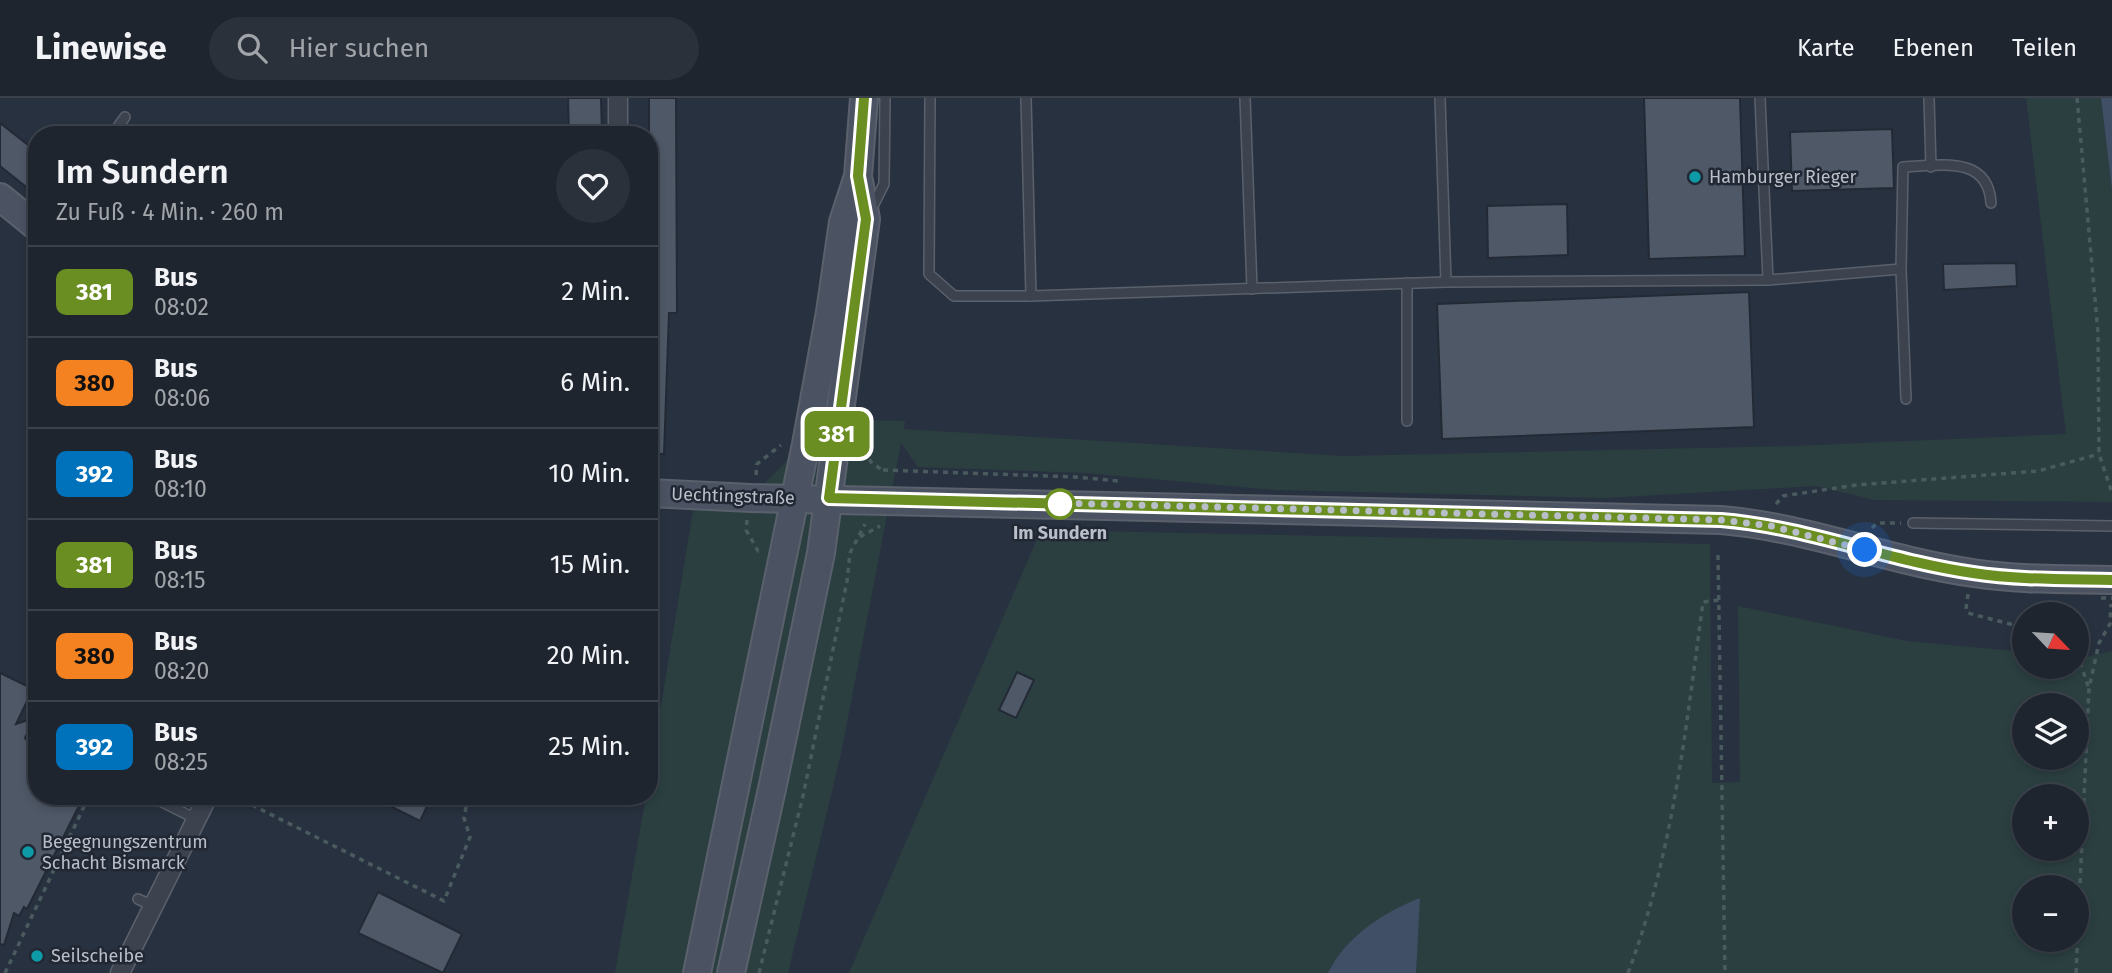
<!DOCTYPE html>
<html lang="de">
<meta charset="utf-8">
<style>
body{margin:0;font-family:"Fira Sans",sans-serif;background:#2b313b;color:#f1f3f6;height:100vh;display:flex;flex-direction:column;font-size:26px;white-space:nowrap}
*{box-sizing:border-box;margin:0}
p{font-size:23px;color:#a1a5aa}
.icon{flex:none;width:38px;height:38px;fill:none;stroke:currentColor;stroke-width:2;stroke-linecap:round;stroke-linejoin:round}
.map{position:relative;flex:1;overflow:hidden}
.side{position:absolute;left:28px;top:28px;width:630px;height:679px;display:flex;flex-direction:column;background:#1e252f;border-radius:28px;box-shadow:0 4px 10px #0003,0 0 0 2px #3c424b}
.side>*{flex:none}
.badge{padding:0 14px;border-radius:10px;font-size:24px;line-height:46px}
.needle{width:46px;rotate:115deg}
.buttons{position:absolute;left:2012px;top:504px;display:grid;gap:14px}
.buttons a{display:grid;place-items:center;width:77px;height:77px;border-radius:50%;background:#1e252f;box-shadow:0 4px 10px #0003,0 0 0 2px #3c424b;font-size:35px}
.you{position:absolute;width:35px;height:35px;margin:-18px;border:5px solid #fff;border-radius:50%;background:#1a73e8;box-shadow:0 0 0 10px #1a73e833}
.map>.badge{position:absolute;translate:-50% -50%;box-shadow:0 0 0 4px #fff}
.round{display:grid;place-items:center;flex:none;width:74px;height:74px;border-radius:37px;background:#2b313b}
.headline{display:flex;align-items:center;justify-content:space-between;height:119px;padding:0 28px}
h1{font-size:33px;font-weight:600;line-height:52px}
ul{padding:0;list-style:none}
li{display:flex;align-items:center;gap:21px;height:91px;padding:0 28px;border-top:2px solid #3c424b}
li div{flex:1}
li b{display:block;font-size:26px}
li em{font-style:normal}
li .badge{min-width:77px;font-weight:700;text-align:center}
header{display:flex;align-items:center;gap:42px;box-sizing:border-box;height:98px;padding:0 35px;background:#1e252f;border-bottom:2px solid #3c424b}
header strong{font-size:33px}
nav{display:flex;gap:38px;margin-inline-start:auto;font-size:24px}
.search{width:490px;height:63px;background:#2b313b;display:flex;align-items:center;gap:18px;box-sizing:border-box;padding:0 24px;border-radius:38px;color:#a1a5aa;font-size:26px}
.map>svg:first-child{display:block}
.green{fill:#2b3f41;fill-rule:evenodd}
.water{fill:#404e66}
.building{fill:#4f5867;stroke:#232a36;stroke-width:2}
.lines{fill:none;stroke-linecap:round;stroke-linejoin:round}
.lane-casing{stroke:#5a616c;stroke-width:12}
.street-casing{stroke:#5a616c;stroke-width:21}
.secondary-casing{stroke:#5a616c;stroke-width:30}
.path{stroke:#4a5b5f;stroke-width:3.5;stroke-dasharray:5 5;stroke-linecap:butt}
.lane{stroke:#3c434f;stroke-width:9}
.street{stroke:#3c434f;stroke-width:18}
.secondary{stroke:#4b5262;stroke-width:26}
.path-bridge{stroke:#4a5b5f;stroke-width:3.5;stroke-dasharray:5 5;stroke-linecap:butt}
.line-casing{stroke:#fff;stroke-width:16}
.line{stroke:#6b8e23;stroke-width:10}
.walk{stroke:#b9bfc9;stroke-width:7;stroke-dasharray:0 12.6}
.culture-dot{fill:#0f9aa8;stroke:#212834;stroke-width:2.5}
.stop-dot{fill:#fff;stroke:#6b8e23;stroke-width:3.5}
.labels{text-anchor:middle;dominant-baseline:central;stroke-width:5;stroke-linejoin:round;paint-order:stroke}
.poi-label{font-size:18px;fill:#b9bfc9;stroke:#212834;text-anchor:start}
.street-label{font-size:18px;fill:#b9bfc9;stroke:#212834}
.stop-label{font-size:18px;font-weight:bold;fill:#b9bfc9;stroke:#212834}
</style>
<header>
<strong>Linewise</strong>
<div class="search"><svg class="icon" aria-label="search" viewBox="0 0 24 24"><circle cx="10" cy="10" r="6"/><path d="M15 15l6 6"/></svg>Hier suchen</div>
<nav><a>Karte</a><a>Ebenen</a><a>Teilen</a></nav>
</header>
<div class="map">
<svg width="2112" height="875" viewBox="0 0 2112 875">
<rect width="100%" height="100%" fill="#28313f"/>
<!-- green -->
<g class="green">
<path d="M2026 0H2101L2112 92V404L1874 402 1816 388 1605 400 1275 392 1086 375 918 369 901 345 841 656 788 875H615L646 698H649V681L695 400 754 396 829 321 905 323 904 331 1344 358 1793 348 2066 336Z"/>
<path d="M1041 432 1710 446 1712 685 1740 684 1738 508 1907 543 2025 554V569H2077V558L2086 559 2112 553V875H849ZM2025 607H2077V660H2025ZM2025 698H2077V751H2025ZM2025 789H2077V842H2025Z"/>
</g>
<!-- water -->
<g class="water">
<path d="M2101 0H2112V92Z"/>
<path d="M1420 800 1416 875H1328C1345 839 1384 814 1420 800Z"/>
</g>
<!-- building -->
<g class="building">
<path d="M568 0H601L602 37H569Z"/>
<path d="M649 0H676L677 215H669L664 356H649Z"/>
<path d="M1644 0H1740L1745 158 1649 161Z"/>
<path d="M0 25 37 54V83L30 92 0 68Z"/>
<path d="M1892 31 1894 90 1792 93 1790 34Z"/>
<path d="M1567 106 1568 157 1488 160 1487 108Z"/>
<path d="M2016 165 2017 188 1944 192 1943 166Z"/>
<path d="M1749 194 1754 329 1442 341 1437 206Z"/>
<path d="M1017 574 1034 582 1016 620 999 612Z"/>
<path d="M0 575 33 591 16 626 37 619V634H28L25 640 29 646 37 649V698H84L27 811 24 809 19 818 14 815 4 847 0 846Z"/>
<path d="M370 698H432L420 723Z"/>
<path d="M378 794 462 836 443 875 358 835Z"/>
</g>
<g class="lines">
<!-- lane casing -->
<g class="lane-casing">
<g id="lane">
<path d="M930 0 929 176 954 198H1031L1026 0"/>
<path d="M1245 0 1252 191"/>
<path d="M1929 0 1931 69"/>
<path d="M112 37 125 19"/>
<path d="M872 110 884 86 885 0"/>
<path d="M1901 171 1906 301"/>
<path d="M1768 182 1901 171 1903 69C1938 68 1988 56 1991 105"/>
<path d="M1446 184 1768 182 1760 0"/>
<path d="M1407 185V323"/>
<path d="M1031 198 1446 184 1440 0"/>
<path d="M1913 425 2112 428"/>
<path d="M32 640 37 642"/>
<path d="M150 698 196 721"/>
<path d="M138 801 153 808"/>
</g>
</g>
<!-- street casing -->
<g class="street-casing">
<g id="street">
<path d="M618 0V37"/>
<path d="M120 875 208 698"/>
</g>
</g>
<!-- secondary casing -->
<g class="secondary-casing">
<g id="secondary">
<path d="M0 99 37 129"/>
<path d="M649 395 751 400 1721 422C1807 429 1888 463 1973 475 2019 482 2066 481 2112 482"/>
<path d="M697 875 806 346 830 214 843 124 858 78 864 0"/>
<path d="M731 875 772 691 821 455 866 121 859 83"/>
</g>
</g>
<!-- path -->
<g class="path">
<path d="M2077 0 2098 235 2099 356 2112 395"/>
<path d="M858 347H862L871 364 882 372"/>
<path d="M883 372 1076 379 1118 383"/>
<path d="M756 377 757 366 781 347"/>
<path d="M1776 406 1783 398 1856 387 2038 373 2099 356"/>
<path d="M747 422 746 432 758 453H761"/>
<path d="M1872 430 1877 425H1901"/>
<path d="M860 439 880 428"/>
<path d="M1718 457 1725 875"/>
<path d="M1968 496 1966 511 1968 515 2025 530"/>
<path d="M2077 555 2088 588"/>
<path d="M234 698 444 803 470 739 464 720 468 698"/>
<path d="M5 875 89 698"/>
<path d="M759 875 803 698 847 483 850 455 865 426"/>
<path d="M1628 875C1673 756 1686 629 1703 504L1719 502"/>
<path d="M2076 875 2089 590 2099 545 2110 526 2111 506"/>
</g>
<!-- lane -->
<use href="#lane" class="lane"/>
<!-- street -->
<use href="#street" class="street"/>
<!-- secondary -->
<use href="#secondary" class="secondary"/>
<!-- path-bridge -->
<path class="path-bridge" d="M2101 500H2112"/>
</g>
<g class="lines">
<!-- line casing -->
<g class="line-casing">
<path id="line" d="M864 0 858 78 866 121 829 400 1721 422C1807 429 1888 463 1973 475 2019 482 2066 481 2112 482"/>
</g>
<!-- line -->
<use href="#line" class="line"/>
<!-- walk -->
<path class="walk" d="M1060 406 1057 405 1721 422 1771 428 1865 452"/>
</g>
<!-- markers -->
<g class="culture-dot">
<circle cx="1695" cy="79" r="7"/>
<circle cx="28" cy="754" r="7"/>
<circle cx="37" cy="858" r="7"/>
</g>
<circle class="stop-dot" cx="1060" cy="406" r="14"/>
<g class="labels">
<!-- poi labels -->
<g class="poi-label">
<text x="1709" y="79">Hamburger Rieger</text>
<text x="42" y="744">Begegnungszentrum<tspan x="42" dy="21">Schacht Bismarck</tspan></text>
<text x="51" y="858">Seilscheibe</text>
</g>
<!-- street labels -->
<g class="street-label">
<text transform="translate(733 398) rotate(2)">Uechtingstraße</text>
</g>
<!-- stop labels -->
<g class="stop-label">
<text x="1060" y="435">Im Sundern</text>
</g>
</g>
</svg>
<div class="buttons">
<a><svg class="needle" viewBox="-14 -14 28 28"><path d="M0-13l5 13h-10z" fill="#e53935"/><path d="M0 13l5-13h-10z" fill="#a1a5aa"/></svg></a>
<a><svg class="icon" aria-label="layers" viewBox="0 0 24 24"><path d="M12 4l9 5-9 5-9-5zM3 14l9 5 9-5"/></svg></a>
<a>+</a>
<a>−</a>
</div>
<div class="you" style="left:1865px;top:452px"></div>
<b class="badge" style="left:837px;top:336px;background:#6b8e23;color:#fff">381</b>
<section class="side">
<div class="headline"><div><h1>Im Sundern</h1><p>Zu Fuß · 4 Min. · 260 m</p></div><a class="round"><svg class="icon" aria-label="heart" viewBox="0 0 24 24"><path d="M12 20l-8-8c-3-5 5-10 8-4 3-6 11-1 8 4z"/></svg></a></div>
<ul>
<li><span class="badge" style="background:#6b8e23;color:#fff">381</span><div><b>Bus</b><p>08:02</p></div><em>2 Min.</em></li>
<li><span class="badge" style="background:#f58220;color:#111">380</span><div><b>Bus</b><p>08:06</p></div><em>6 Min.</em></li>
<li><span class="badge" style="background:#0072bc;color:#fff">392</span><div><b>Bus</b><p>08:10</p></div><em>10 Min.</em></li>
<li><span class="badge" style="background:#6b8e23;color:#fff">381</span><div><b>Bus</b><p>08:15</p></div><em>15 Min.</em></li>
<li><span class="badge" style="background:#f58220;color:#111">380</span><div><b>Bus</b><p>08:20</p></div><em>20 Min.</em></li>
<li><span class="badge" style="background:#0072bc;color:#fff">392</span><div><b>Bus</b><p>08:25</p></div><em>25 Min.</em></li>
</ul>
</section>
</div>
